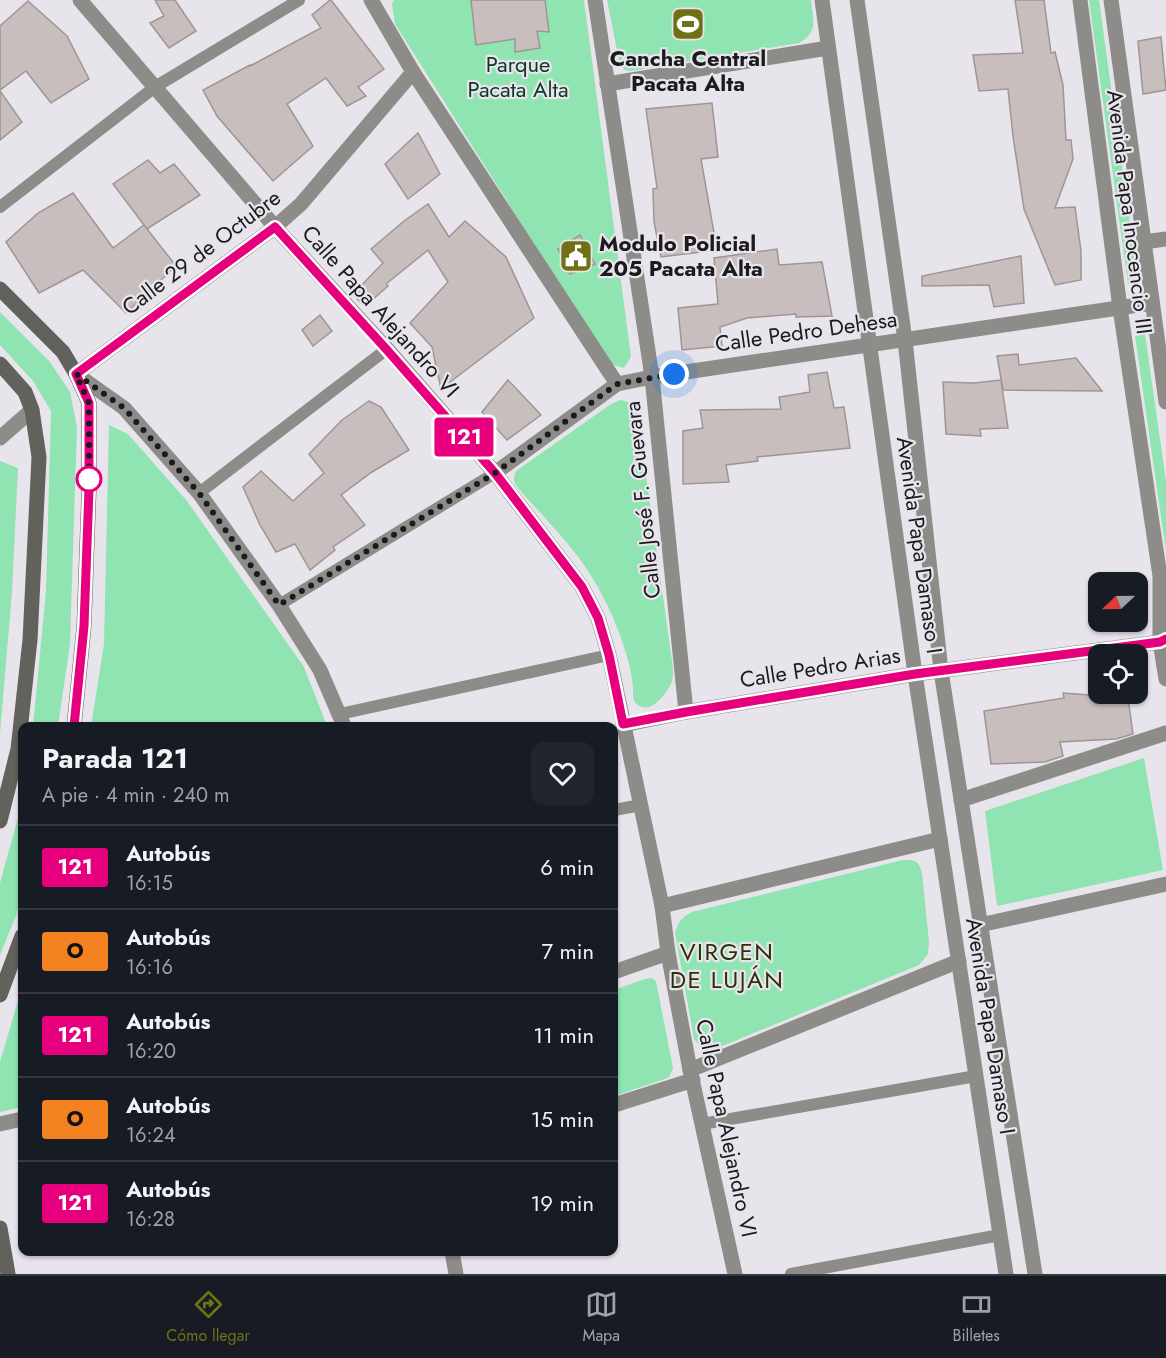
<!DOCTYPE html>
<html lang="es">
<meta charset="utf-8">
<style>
body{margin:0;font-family:Jost,sans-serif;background:#20242c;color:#f1f3f6;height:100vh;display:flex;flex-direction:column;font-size:22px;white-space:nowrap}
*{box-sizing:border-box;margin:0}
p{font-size:20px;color:#9ea1a6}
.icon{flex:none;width:33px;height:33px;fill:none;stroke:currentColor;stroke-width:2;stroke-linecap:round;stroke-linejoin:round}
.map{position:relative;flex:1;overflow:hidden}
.drawer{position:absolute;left:18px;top:722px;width:600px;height:534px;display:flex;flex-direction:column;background:#171b24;border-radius:12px;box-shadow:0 2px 4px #0004}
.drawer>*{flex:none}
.badge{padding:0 12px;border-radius:4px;font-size:21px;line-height:39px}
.needle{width:39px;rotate:248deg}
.tools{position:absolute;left:1088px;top:572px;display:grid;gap:12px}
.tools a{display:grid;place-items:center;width:60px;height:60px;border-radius:12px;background:#171b24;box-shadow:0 2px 4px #0004;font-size:30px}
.you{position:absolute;width:30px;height:30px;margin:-15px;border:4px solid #fff;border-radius:50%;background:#1a73e8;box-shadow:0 0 0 9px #1a73e833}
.map>.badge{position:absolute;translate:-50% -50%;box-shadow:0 0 0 3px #fff}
.round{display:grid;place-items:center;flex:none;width:63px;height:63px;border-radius:12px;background:#20242c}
.headline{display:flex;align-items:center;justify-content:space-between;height:102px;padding:0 24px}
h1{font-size:28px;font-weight:700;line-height:45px}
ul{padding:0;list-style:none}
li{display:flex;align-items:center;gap:18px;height:84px;padding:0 24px;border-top:2px solid #363941}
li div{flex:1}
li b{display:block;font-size:22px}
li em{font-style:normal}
li .badge{min-width:66px;font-weight:700;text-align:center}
.menu{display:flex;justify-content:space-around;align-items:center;height:84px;border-top:2px solid #363941;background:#171b24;font-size:16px;color:#9ea1a6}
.menu a{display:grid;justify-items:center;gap:3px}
.menu .current{color:#707116}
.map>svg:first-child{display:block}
.green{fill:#90e4b1}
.building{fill:#c8bebe;stroke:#9e9594;stroke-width:1.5}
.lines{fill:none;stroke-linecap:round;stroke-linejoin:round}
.lane{stroke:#8d8c88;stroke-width:12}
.street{stroke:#8d8c88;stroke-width:15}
.secondary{stroke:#63615c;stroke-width:15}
.line-casing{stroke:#fff;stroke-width:14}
.line{stroke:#e6007e;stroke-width:9}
.walk{stroke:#1b1a1d;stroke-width:6;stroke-dasharray:0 10.8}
.stop-dot{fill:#fff;stroke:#e6007e;stroke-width:3}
.labels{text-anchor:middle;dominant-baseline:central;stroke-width:4.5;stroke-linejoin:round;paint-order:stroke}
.poi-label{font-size:22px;font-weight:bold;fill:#1b1a1d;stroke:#e8e4ec}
.park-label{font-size:22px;fill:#0b3821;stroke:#e8e4ec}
.street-label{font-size:22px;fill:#1b1a1d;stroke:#e8e4ec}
.neighbourhood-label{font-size:24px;letter-spacing:1.5px;fill:#2e2f05;stroke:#e8e4ec}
</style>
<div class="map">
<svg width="1166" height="1274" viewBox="0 0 1166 1274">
<rect width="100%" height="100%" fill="#e8e4ec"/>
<!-- green -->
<g class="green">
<path d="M394 0H584L631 357 624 368 610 364 395 24 392 4Z"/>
<path d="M607 0H811C813 19 819 32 799 43L631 71 625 70 620 65Z"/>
<path d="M1089 0H1099L1138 282 1128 284Z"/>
<path d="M0 312 50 362 70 392 77 427 70 644 58 726H33L46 591 51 411 33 381 0 345Z"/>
<path d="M1145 334 1166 481V551L1135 336Z"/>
<path d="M620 400C628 401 632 404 637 411L673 668C673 673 673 677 672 682 667 692 652 715 638 705 632 701 633 695 633 689 633 674 625 649 620 635 610 608 596 581 579 558 561 534 538 511 518 488 513 482 513 479 516 471L611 404Z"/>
<path d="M109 425 128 434 187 501 304 667 327 726H91L104 644Z"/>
<path d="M0 461 18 468 12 592 0 734Z"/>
<path d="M1144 758 1163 870 997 906 985 811Z"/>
<path d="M22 803V892L16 916 0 955V883Z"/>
<path d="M903 860C916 860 918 860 922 873L929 942 928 954 919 965 715 1049C705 1049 700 1047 694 1039L675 933C678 922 682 917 692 912Z"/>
<path d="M652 978 656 981 673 1068 669 1077 662 1080 614 1096V990L645 979Z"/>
<path d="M22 987V1107L0 1112V1062Z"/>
</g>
<!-- building -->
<g class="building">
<path d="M155 0H175L196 31 169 48 150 23 164 16Z"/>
<path d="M330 0H331L384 69 358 87 366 96 347 106 326 78 287 104 313 146 273 181 217 116 203 90 250 65V66L321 28 312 15Z"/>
<path d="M471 0H545L549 32 537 31 540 48 515 52V39L476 45Z"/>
<path d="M1015 0H1044L1051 53 1055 52 1063 85 1066 140H1071L1073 159 1055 208 1075 207 1081 251V280L1055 285 1024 209 1013 136 1008 89 979 91 973 55 1023 53Z"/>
<path d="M28 1 67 36 89 79 51 103 26 71 0 90V26Z"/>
<path d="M1161 37 1166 90 1143 94 1138 41Z"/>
<path d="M0 91 22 122 0 140Z"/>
<path d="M712 103 718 157 701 159 717 250 661 257 654 222 653 189 657 188 646 109Z"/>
<path d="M418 133 440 174 408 199 385 164Z"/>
<path d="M148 160 160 173 174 164 200 195 147 229 113 184Z"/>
<path d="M73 193 113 248 144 225 176 266 126 313 83 270 39 293 6 242 38 213Z"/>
<path d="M428 204 449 237 465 221 506 257 534 318 441 389 432 347 410 323 448 282 428 250 386 284 388 286 370 302 367 298 361 303 353 294 383 263 371 249 404 221Z"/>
<path d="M580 235 595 264 570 274 558 249Z"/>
<path d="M777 249 779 265 822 262 832 316 796 317V314L747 318 720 327 722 346 682 350 678 308 718 304 714 258Z"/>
<path d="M1021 256 1024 303 994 307 989 285 922 286V276Z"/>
<path d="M320 315 332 331 313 346 302 330Z"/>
<path d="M1018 354 1019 365 1076 358 1102 391 1003 390 997 356Z"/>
<path d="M827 372 834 408 844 407 850 448 757 457 758 461 726 465 729 482 683 484V431L703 428 700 410 781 409 779 397 810 392 808 375Z"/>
<path d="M508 380 541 415 507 440 482 412Z"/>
<path d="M1001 380 1008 428 980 429 981 436 946 434 943 382 974 383Z"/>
<path d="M369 401 381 407 409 450 372 472 341 495 365 525 333 547 335 550 310 570 295 544 276 552 260 525 243 487 261 471 293 501 324 473 309 454 342 420Z"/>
<path d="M1063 693 1128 698 1133 734 1116 739 1060 742 1063 756 1045 762 991 764 984 711 1064 698Z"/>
</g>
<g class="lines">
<!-- lane -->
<g class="lane">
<path d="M0 207 155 87 299 0"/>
<path d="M199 493 387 349"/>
<path d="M279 605 495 473"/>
<path d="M340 714 609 655"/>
<path d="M614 810 641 805"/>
<path d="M702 1124 976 1076"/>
<path d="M791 1274 1000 1235"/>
</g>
<!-- street -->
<g class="street">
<path d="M80 0 275 227 387 349 495 473 582 587 598 618 609 655 662 906 668 953 690 1070 735 1274"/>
<path d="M371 0 413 72 617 384"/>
<path d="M595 0 652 377 686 712"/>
<path d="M822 0 915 674 1006 1274"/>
<path d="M857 0 905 340 941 671 1035 1274"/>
<path d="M1080 0 1120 308 1160 576V642L1166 679"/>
<path d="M1111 0 1166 402"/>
<path d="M607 84 828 48"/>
<path d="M1144 242 1166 239"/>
<path d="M0 438 32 410"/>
<path d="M495 473 617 384 652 377 1152 303"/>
<path d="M623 725 686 712 915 674 1160 642 1166 639"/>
<path d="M344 726 320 670 279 605 199 493 124 408 76 374 275 227 301 204 413 72"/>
<path d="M961 800 1166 733"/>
<path d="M662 906 940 839"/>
<path d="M980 925 1166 884"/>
<path d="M614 972 668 953"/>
<path d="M690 1070 959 961"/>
<path d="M614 1105 693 1080"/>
<path d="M0 1124 22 1119"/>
<path d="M452 1251 456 1274"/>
</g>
<!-- secondary -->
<g class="secondary">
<path d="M0 289 63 352 76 374 89 403V489L84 626 74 726"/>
<path d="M0 364 25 392 32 410 39 457 30 640 18 749 0 821"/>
<path d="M0 995 22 936"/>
<path d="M0 1228 8 1274"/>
</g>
</g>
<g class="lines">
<!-- line casing -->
<g class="line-casing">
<path id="line" d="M74 726 84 626 89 489V403L76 374 275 227 387 350 495 473 582 587 598 618 609 655 623 724 686 712 915 674 1160 642 1166 639"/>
</g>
<!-- line -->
<use href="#line" class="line"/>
<!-- walk -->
<path class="walk" d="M89 479V489V403L76 374 124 408 199 493 279 605 495 473 617 384 674 374"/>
</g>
<!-- icons -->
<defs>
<g id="stadium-square" transform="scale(1.725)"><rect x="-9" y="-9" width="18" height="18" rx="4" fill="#707116" stroke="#e8e4ec"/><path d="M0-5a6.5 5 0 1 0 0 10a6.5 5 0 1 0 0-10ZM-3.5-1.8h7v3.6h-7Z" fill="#fff"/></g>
<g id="civic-square" transform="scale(1.725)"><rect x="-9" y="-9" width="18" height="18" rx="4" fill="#707116" stroke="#e8e4ec"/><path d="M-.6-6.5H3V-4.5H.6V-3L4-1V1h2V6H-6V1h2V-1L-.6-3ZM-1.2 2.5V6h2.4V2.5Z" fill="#fff"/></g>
</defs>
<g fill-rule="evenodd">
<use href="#stadium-square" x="688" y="24"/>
<use href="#civic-square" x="576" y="256"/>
</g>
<!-- markers -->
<circle class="stop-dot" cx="89" cy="479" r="12"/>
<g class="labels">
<!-- poi labels -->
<g class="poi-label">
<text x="688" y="58">Cancha Central<tspan x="688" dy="25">Pacata Alta</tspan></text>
<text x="599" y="243" text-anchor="start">Modulo Policial<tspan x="599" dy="25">205 Pacata Alta</tspan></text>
</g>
<!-- park labels -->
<g class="park-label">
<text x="518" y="64">Parque<tspan x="518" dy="25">Pacata Alta</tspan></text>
</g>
<!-- street labels -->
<g class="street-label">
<text transform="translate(1130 212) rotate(83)">Avenida Papa Inocencio III</text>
<text transform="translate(201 252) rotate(-37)">Calle 29 de Octubre</text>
<text transform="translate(381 311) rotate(48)">Calle Papa Alejandro VI</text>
<text transform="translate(806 331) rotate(-8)">Calle Pedro Dehesa</text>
<text transform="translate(642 500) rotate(-96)">Calle José F. Guevara</text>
<text transform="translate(920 545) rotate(82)">Avenida Papa Damaso I</text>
<text transform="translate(820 667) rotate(-9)">Calle Pedro Arias</text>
<text transform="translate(991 1026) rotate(81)">Avenida Papa Damaso I</text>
<text transform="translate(727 1128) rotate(78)">Calle Papa Alejandro VI</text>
</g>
<!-- neighbourhood labels -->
<g class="neighbourhood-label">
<text x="727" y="951">VIRGEN<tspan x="727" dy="28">DE LUJÁN</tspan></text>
</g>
</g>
</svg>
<div class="tools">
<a><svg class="needle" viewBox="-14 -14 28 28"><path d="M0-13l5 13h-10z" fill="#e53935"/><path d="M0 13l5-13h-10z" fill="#9ea1a6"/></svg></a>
<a><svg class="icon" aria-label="locate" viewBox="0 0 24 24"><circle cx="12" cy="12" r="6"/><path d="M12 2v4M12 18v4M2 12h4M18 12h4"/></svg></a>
</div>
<div class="you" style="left:674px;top:374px"></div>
<b class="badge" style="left:464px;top:437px;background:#e6007e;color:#fff">121</b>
<section class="drawer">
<div class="headline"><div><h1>Parada 121</h1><p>A pie · 4 min · 240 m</p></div><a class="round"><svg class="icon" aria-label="heart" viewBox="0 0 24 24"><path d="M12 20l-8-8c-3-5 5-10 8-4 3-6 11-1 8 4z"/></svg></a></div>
<ul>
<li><span class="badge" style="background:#e6007e;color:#fff">121</span><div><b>Autobús</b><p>16:15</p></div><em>6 min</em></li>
<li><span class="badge" style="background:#f58220;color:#111">O</span><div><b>Autobús</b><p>16:16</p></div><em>7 min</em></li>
<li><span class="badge" style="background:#e6007e;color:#fff">121</span><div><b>Autobús</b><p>16:20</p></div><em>11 min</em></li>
<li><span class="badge" style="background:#f58220;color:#111">O</span><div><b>Autobús</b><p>16:24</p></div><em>15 min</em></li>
<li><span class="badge" style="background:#e6007e;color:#fff">121</span><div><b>Autobús</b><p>16:28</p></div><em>19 min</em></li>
</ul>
</section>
</div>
<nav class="menu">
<a class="current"><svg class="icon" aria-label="directions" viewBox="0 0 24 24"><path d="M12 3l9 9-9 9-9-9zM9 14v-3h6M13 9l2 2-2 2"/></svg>Cómo llegar</a>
<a><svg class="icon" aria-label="map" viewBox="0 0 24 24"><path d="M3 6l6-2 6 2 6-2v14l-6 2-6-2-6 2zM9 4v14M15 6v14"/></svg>Mapa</a>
<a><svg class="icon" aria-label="tickets" viewBox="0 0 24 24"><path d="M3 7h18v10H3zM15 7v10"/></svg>Billetes</a>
</nav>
